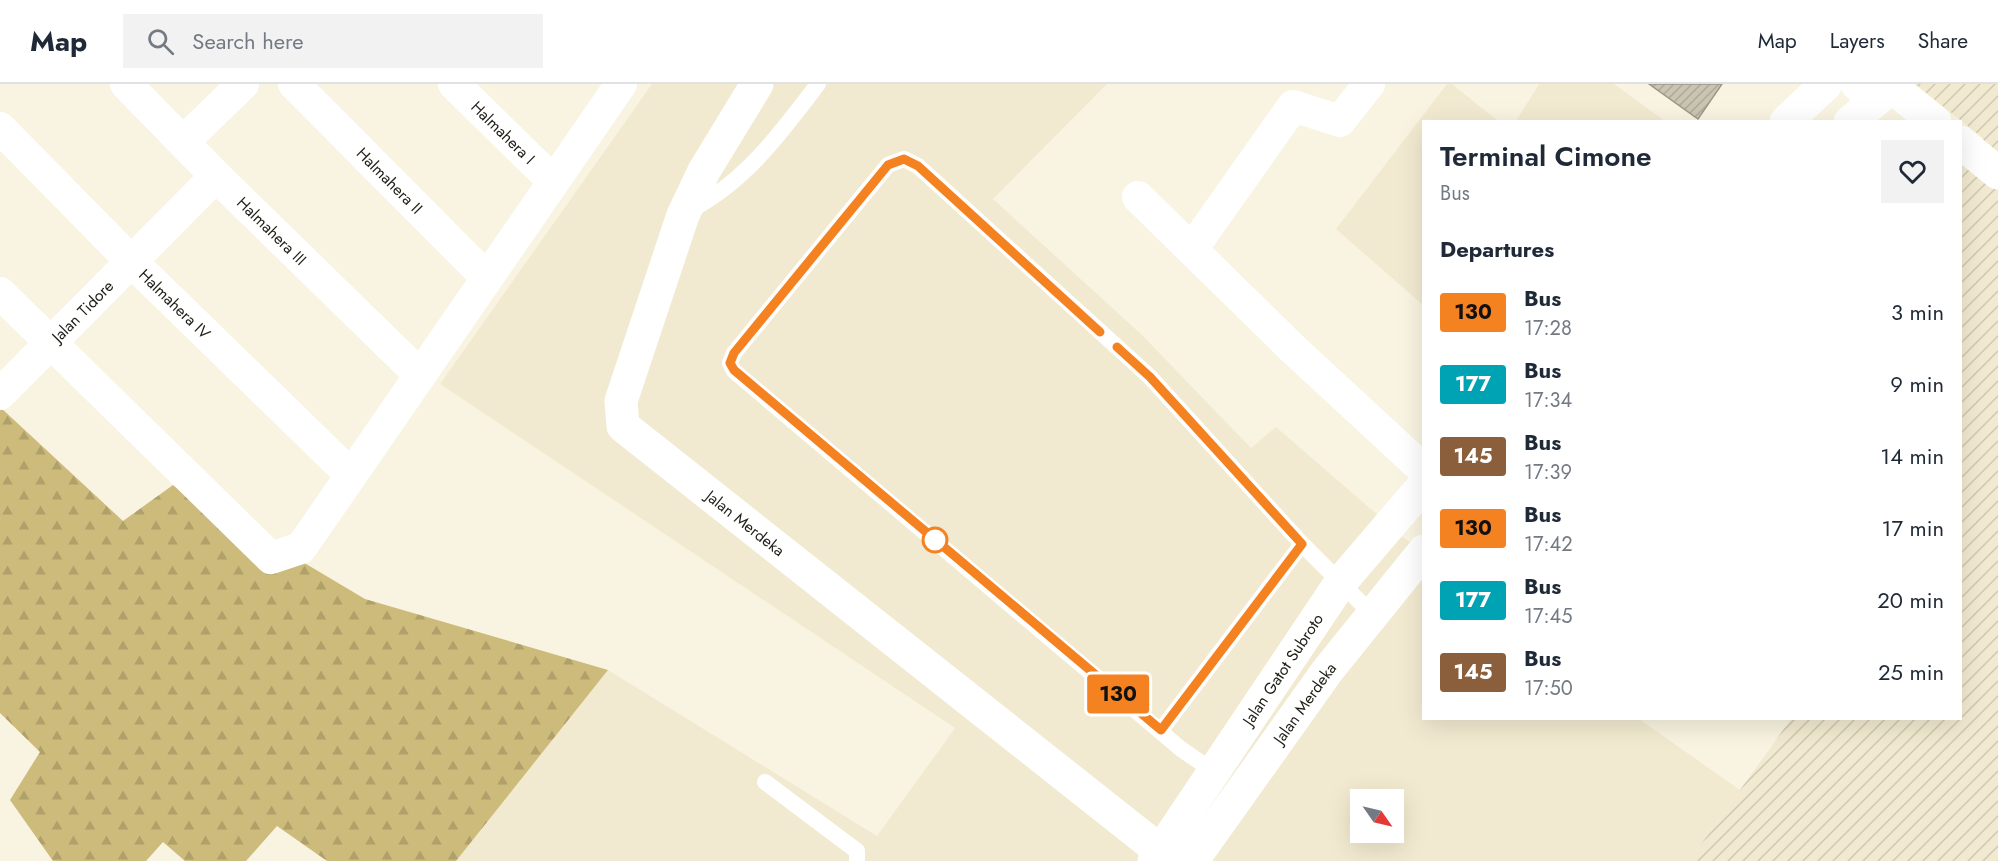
<!DOCTYPE html>
<style>
body{margin:0;font-family:Jost,sans-serif;background:#f2f2f3;color:#1f2937;height:100vh;display:flex;flex-direction:column;font-size:22px;white-space:nowrap}
*{box-sizing:border-box;margin:0}
p{font-size:20px;color:#747a83}
.icon{flex:none;width:33px;height:33px;fill:none;stroke:currentColor;stroke-width:2;stroke-linecap:round;stroke-linejoin:round}
.map{position:relative;flex:1;overflow:hidden}
.sheet{position:absolute;left:1422px;top:36px;width:540px;height:600px;display:flex;flex-direction:column;background:#fff;border-radius:0px;box-shadow:0 6px 24px #0002}
.sheet>*{flex:none}
.badge{padding:0 12px;border-radius:4px;font-size:21px;line-height:39px}
.needle{width:39px;rotate:124deg}
.tools{position:absolute;left:1350px;top:705px;display:grid;gap:12px}
.tools a{display:grid;place-items:center;width:54px;height:54px;border-radius:0px;background:#fff;box-shadow:0 6px 24px #0002;font-size:30px}
.map>.badge{position:absolute;translate:-50% -50%;box-shadow:0 0 0 3px #fff}
h2{padding:0 18px;font-size:22px;line-height:54px}
.round{display:grid;place-items:center;flex:none;width:63px;height:63px;border-radius:0px;background:#f2f2f3}
.overview{display:flex;align-items:center;justify-content:space-between;height:102px;padding:0 18px}
h1{font-size:28px;font-weight:600;line-height:45px}
ul{padding:0;list-style:none}
li{display:flex;align-items:center;gap:18px;height:72px;padding:0 18px}
li div{flex:1}
li b{display:block;font-size:22px}
li em{font-style:normal}
li .badge{min-width:66px;font-weight:700;text-align:center}
header{display:flex;align-items:center;gap:36px;box-sizing:border-box;height:84px;padding:0 30px;background:#fff;border-bottom:2px solid #e0e1e3}
header strong{font-size:28px}
nav{display:flex;gap:33px;margin-inline-start:auto;font-size:21px}
.search{width:420px;height:54px;background:#f2f2f3;display:flex;align-items:center;gap:15px;box-sizing:border-box;padding:0 21px;border-radius:0px;color:#747a83;font-size:22px}
.map>svg:first-child{display:block}
.built{fill:#f2ead0;fill-rule:evenodd}
.industrial{fill:url(#industrial-furrows)}
.forest{fill:url(#forest-firs)}
.building{fill:url(#building-hatch);stroke:#9c9786;stroke-width:1.5}
.lines{fill:none;stroke-linecap:round;stroke-linejoin:round}
.service{stroke:#fff;stroke-width:16}
.minor{stroke:#fff;stroke-width:32}
.tertiary{stroke:#fff;stroke-width:33}
.primary{stroke:#fff;stroke-width:33}
.trunk{stroke:#fff;stroke-width:33}
.line-casing{stroke:#fff;stroke-width:14}
.line{stroke:#f58220;stroke-width:9}
.stop-dot{fill:#fff;stroke:#f58220;stroke-width:3}
.labels{text-anchor:middle;dominant-baseline:central;stroke-width:4.5;stroke-linejoin:round;paint-order:stroke}
.street-label{font-size:16px;fill:#1e1d16;stroke:#f9f4e1}
</style>
<header>
<strong>Map</strong>
<div class="search"><svg class="icon" aria-label="search" viewBox="0 0 24 24"><circle cx="10" cy="10" r="6"/><path d="M15 15l6 6"/></svg>Search here</div>
<nav><a>Map</a><a>Layers</a><a>Share</a></nav>
</header>
<div class="map">
<svg width="1998" height="777" viewBox="0 0 1998 777">
<defs>
<pattern id="industrial-furrows" width="10" height="10" patternUnits="userSpaceOnUse" patternTransform="scale(1.5)"><rect width="10" height="10" fill="#f2ead0"/><path d="M-1 1l2-2M0 10L10 0M9 11l2-2" fill="none" stroke="#cfc8b2"/></pattern>
<pattern id="forest-firs" width="22" height="20" patternUnits="userSpaceOnUse" patternTransform="scale(1.5)"><rect width="22" height="20" fill="#cdbb7b"/><path d="M5 1l3.5 6h-7zM16 11l3.5 6h-7z" fill="#b0a06a"/></pattern>
<pattern id="building-hatch" width="6" height="6" patternUnits="userSpaceOnUse" patternTransform="scale(1.5)"><rect width="6" height="6" fill="#cac5b3"/><path d="M-1 1l2-2M0 6l6-6M5 7l2-2" fill="none" stroke="#ada999"/></pattern>
</defs>
<rect width="100%" height="100%" fill="#f9f4e1"/>
<!-- built -->
<g class="built">
<path d="M652 0H1107L993 115 1142 251 1251 364 1276 343 1423 470 1424 634 1639 635 1740 706 1689 777H456L608 586 877 752 955 644 440 300ZM1360 716H1394V748H1360Z"/>
<path d="M1447 0H1452L1498 37 1424 38 1423 221 1336 145Z"/>
<path d="M1539 0H1614L1665 37H1516Z"/>
</g>
<!-- industrial -->
<path class="industrial" d="M1915 0H1998V777H1689L1791 635 1960 634V82L1983 54Z"/>
<!-- forest -->
<path class="forest" d="M0 323 123 437 173 401 365 515 608 586 456 777H327L277 742 246 777H185L163 758 146 777H53L10 716 40 668 0 629Z"/>
<!-- building -->
<path class="building" d="M1649 0H1722L1698 35Z"/>
<g class="lines">
<!-- service -->
<g class="service">
<path d="M689 127C745 98 780 50 818 0"/>
<path d="M1161 646 1302 460"/>
<path d="M1213 687 1181 665 734 287 730 279 734 269 888 81 904 75 918 82 1150 293 1302 460 1373 531"/>
<path d="M765 698 857 767V777"/>
</g>
<!-- minor -->
<g class="minor">
<path id="s1" d="M126 0 216 92 420 291"/>
<path id="s2" d="M294 0 486 193"/>
<path id="s3" d="M454 0 553 97"/>
<path id="s4" d="M0 44 131 177 351 391"/>
<path d="M184 57 243 0"/>
<path d="M1138 113 1292 264 1424 386"/>
<path d="M1192 165 1293 22 1340 37 1369 0"/>
<path d="M0 209 271 474 301 464 621 0"/>
<path id="s5" d="M0 310 216 92"/>
</g>
<!-- tertiary -->
<g class="tertiary">
<path d="M1888 0 1935 38"/>
<path d="M1960 58 1998 89"/>
</g>
<!-- primary -->
<g class="primary">
<path id="s6" d="M757 0 704 87 683 131 621 317 623 342 1173 777"/>
<path d="M1857 0 1875 16"/>
</g>
<!-- trunk -->
<g class="trunk">
<path d="M1786 38 1826 0"/>
<path d="M1850 38 1895 0"/>
<path id="s7" d="M1154 777 1341 498 1424 401"/>
<path id="s8" d="M1192 777 1328 586 1424 467"/>
</g>
</g>
<g class="lines">
<!-- line casing -->
<g class="line-casing">
<path id="line" d="M1100 248 918 82 904 75 888 81 734 269 730 279 734 286 1161 646 1302 460 1150 293 1117 263"/>
</g>
<!-- line -->
<use href="#line" class="line"/>
</g>
<!-- markers -->
<circle class="stop-dot" cx="935" cy="456" r="12"/>
<g class="labels">
<!-- street labels -->
<g class="street-label">
<text stroke="none"><textPath href="#s3" startOffset="69">Halmahera I</textPath></text>
<text stroke="none"><textPath href="#s2" startOffset="136">Halmahera II</textPath></text>
<text stroke="none"><textPath href="#s1" startOffset="207">Halmahera III</textPath></text>
<text stroke="none"><textPath href="#s4" startOffset="248">Halmahera IV</textPath></text>
<text stroke="none"><textPath href="#s5" startOffset="117">Jalan Tidore</textPath></text>
<text stroke="none"><textPath href="#s6" startOffset="528">Jalan Merdeka</textPath></text>
<text stroke="none"><textPath href="#s7" startOffset="231">Jalan Gatot Subroto</textPath></text>
<text stroke="none"><textPath href="#s8" startOffset="194">Jalan Merdeka</textPath></text>
</g>
</g>
</svg>
<div class="tools">
<a><svg class="needle" viewBox="-14 -14 28 28"><path d="M0-13l5 13h-10z" fill="#e53935"/><path d="M0 13l5-13h-10z" fill="#747a83"/></svg></a>
</div>
<b class="badge" style="left:1118px;top:610px;background:#f58220;color:#111">130</b>
<section class="sheet">
<div class="overview"><div><h1>Terminal Cimone</h1><p>Bus</p></div><a class="round"><svg class="icon" aria-label="heart" viewBox="0 0 24 24"><path d="M12 20l-8-8c-3-5 5-10 8-4 3-6 11-1 8 4z"/></svg></a></div>
<h2>Departures</h2>
<ul>
<li><span class="badge" style="background:#f58220;color:#111">130</span><div><b>Bus</b><p>17:28</p></div><em>3 min</em></li>
<li><span class="badge" style="background:#00a3b4;color:#fff">177</span><div><b>Bus</b><p>17:34</p></div><em>9 min</em></li>
<li><span class="badge" style="background:#8b5e3c;color:#fff">145</span><div><b>Bus</b><p>17:39</p></div><em>14 min</em></li>
<li><span class="badge" style="background:#f58220;color:#111">130</span><div><b>Bus</b><p>17:42</p></div><em>17 min</em></li>
<li><span class="badge" style="background:#00a3b4;color:#fff">177</span><div><b>Bus</b><p>17:45</p></div><em>20 min</em></li>
<li><span class="badge" style="background:#8b5e3c;color:#fff">145</span><div><b>Bus</b><p>17:50</p></div><em>25 min</em></li>
</ul>
</section>
</div>
